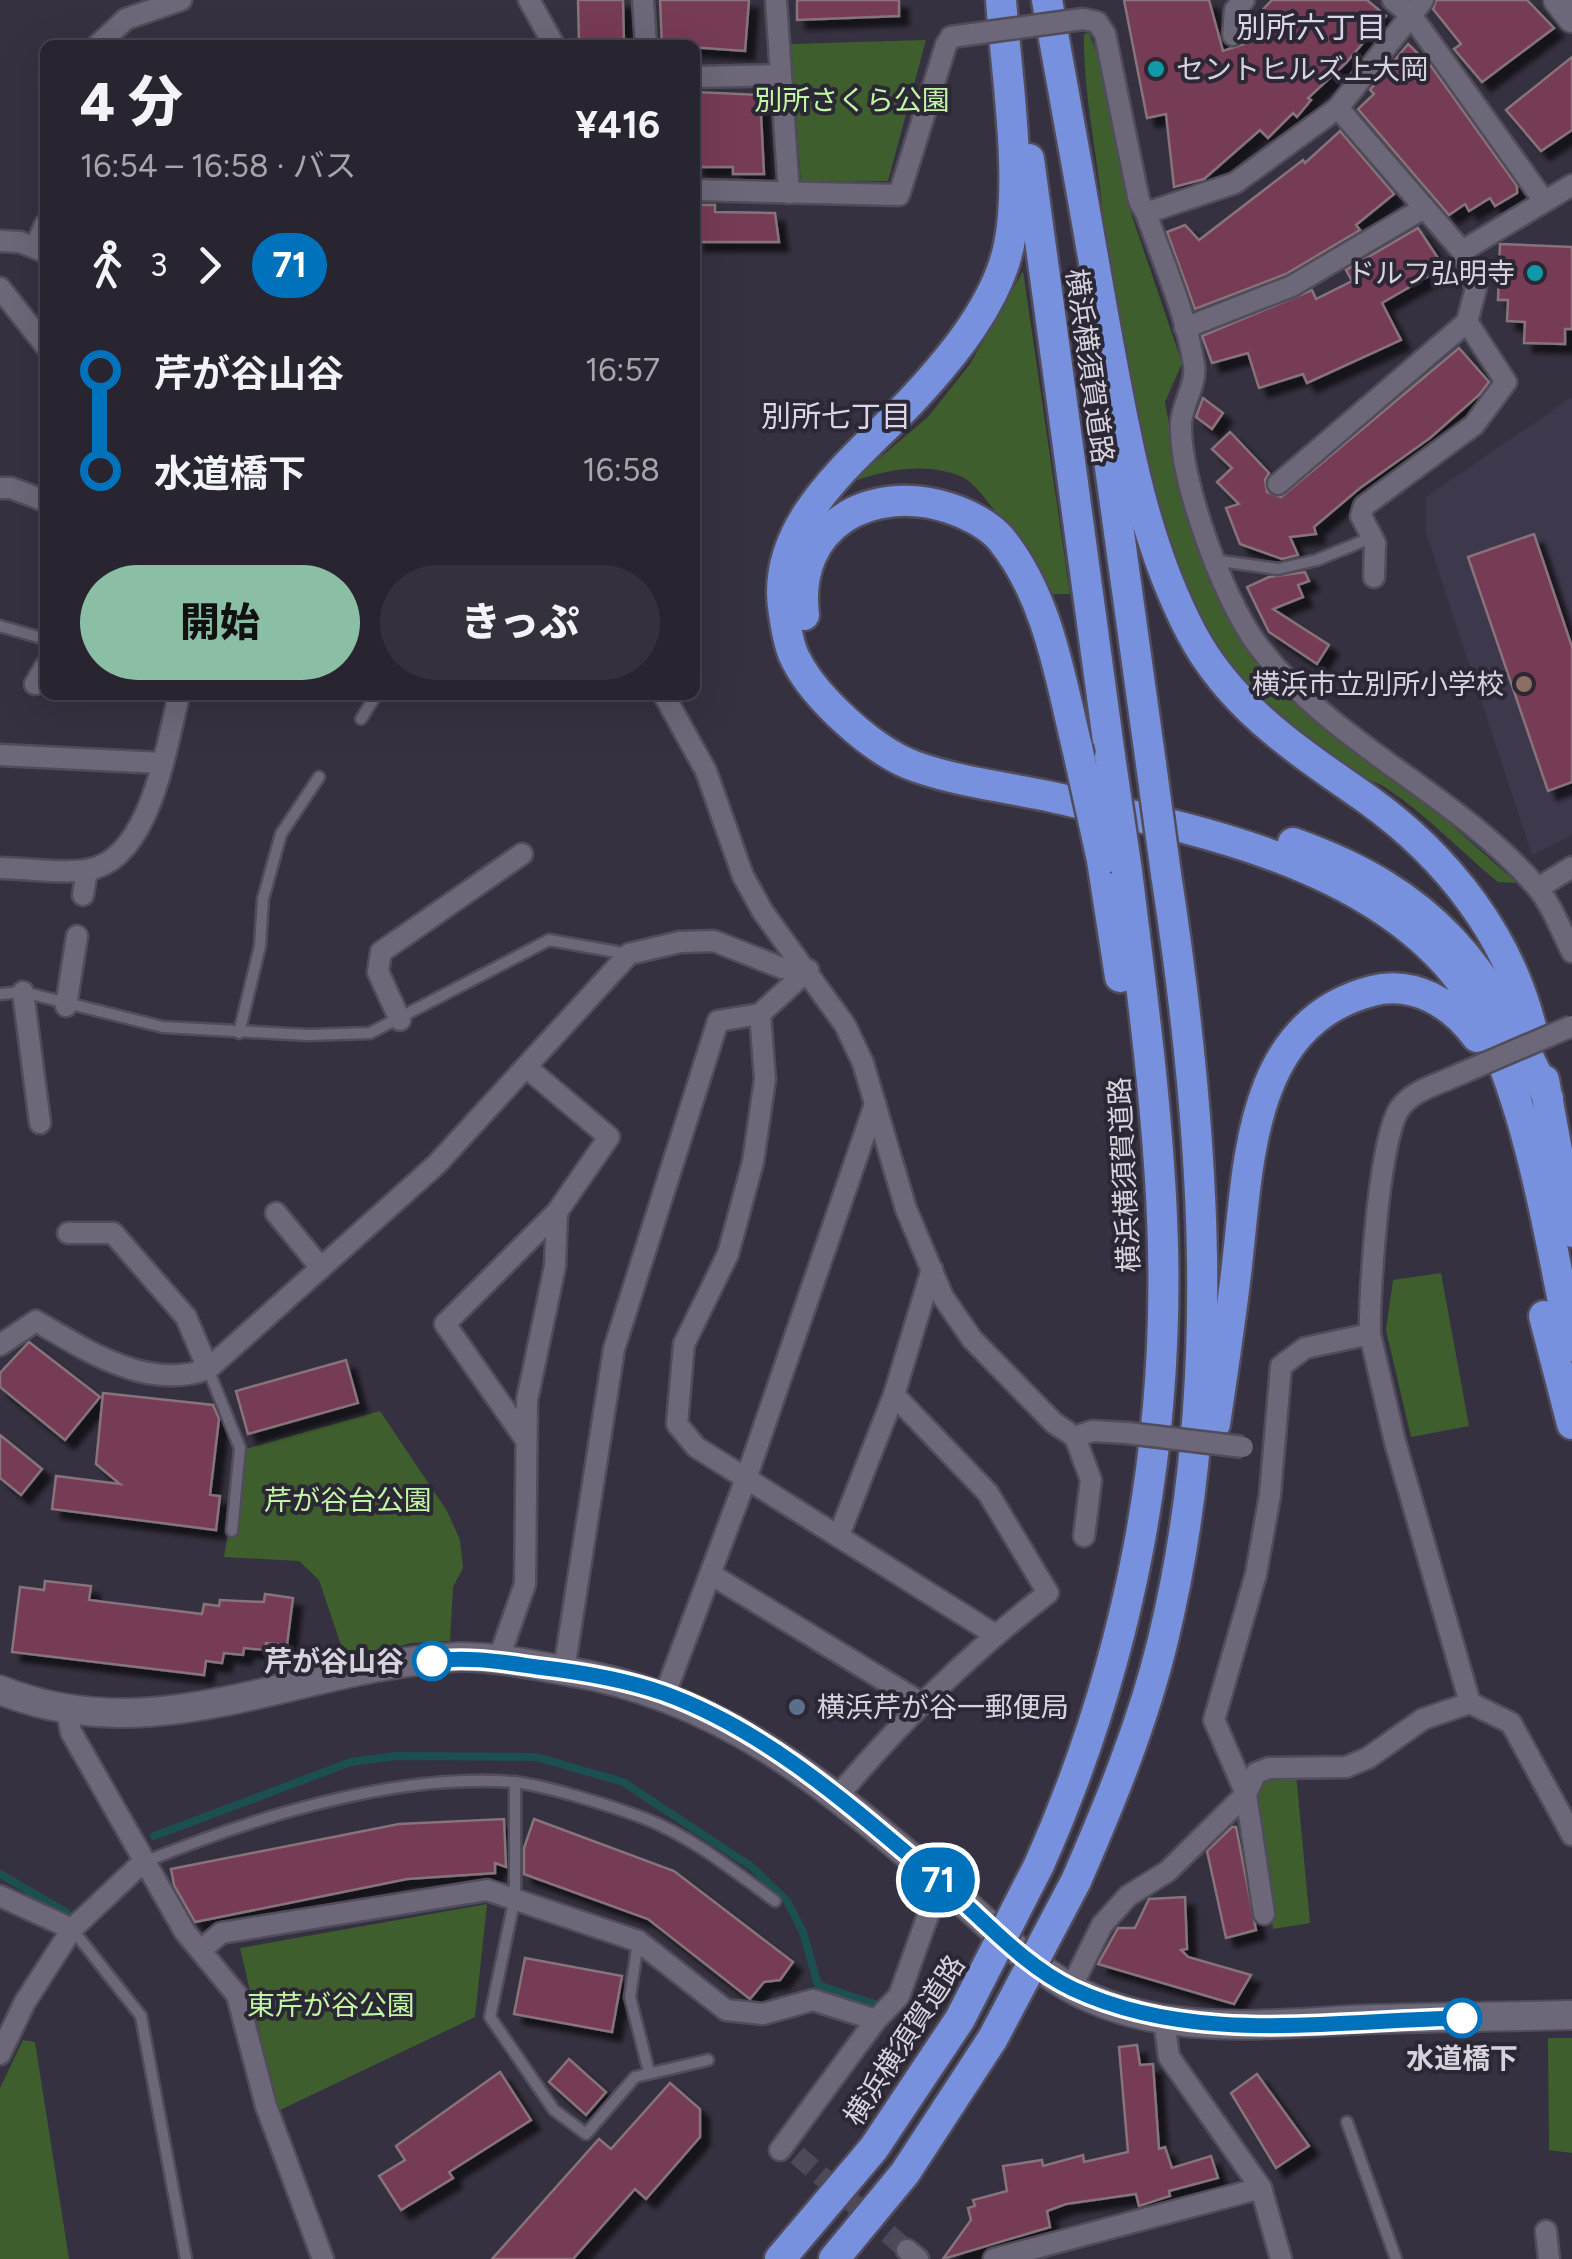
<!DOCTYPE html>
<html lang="ja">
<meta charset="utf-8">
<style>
body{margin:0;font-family:Figtree,"Noto Sans JP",sans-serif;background:#34313c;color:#f1f3f6;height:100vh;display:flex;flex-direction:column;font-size:38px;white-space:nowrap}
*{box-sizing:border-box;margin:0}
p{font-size:32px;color:#a5a5ab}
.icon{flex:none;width:55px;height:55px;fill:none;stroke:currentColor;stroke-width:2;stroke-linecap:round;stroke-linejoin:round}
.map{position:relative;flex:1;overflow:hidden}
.side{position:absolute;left:40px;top:40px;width:660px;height:660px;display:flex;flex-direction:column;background:#282530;border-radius:15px;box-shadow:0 10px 40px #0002,0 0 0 2px #44424c}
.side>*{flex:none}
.badge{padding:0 20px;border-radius:32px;font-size:35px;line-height:65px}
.map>.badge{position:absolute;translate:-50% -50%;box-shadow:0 0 0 5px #fff}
.legs{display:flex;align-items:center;gap:15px;height:110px;padding:0 40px;font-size:32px}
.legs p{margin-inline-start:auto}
.head{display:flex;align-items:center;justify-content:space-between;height:170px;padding:0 40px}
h1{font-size:55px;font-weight:800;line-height:75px}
.cta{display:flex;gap:20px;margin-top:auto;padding:20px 40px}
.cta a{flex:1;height:115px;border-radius:60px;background:#8abfa5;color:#111;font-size:40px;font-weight:800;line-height:115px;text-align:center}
.cta a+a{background:#34313c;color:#f1f3f6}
ul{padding:0 40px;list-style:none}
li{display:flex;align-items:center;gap:35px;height:100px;font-size:38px}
li i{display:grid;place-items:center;width:15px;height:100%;margin:0 12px;background:currentColor}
li i::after{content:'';width:25px;height:25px;margin:-12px;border:8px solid;border-radius:50%;background:#282530}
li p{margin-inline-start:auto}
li:first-child i{background:linear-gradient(#0000 50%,currentColor 0)}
li:last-child i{background:linear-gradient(currentColor 50%,#0000 0)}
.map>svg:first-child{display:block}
.built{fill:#3e384d}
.green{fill:#3f5e2d}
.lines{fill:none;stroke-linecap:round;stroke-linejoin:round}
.stream{stroke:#1c5050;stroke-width:8}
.building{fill:#763a55;stroke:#87737a;stroke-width:2.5;filter:url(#shadow)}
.street-tunnel{stroke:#4d4958;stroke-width:20;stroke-dasharray:20 10;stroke-linecap:butt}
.lane-casing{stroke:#514c59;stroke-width:15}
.street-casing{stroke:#514c59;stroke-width:25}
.secondary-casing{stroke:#514c59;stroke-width:32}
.highway-casing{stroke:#514c59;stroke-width:35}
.lane{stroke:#6d6879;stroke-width:10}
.street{stroke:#6d6879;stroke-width:20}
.secondary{stroke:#6d6879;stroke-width:28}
.highway{stroke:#7791df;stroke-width:30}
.street-bridge-casing{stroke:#514c59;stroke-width:25;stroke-linecap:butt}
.highway-bridge-casing{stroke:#514c59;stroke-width:35;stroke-linecap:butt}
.street-bridge{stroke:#6d6879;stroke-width:20}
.highway-bridge{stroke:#7791df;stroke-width:30}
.line-1-casing{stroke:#fff;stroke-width:22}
.line-1{stroke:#0072bc;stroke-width:15}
.culture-dot{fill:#0f9aa8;stroke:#2b2735;stroke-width:4}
.education-dot{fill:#8d6e63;stroke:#2b2735;stroke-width:4}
.stop-1-dot{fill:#fff;stroke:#0072bc;stroke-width:5}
.service-dot{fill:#5c6f8a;stroke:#2b2735;stroke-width:4}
.labels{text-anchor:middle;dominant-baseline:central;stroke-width:8;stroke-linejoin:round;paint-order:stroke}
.poi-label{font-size:28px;fill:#d6d3dd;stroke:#2b2735;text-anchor:start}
.park-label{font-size:28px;fill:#c1f6a4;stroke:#2b2735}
.street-label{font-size:28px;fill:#d6d3dd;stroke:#2b2735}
.stop-label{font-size:28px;font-weight:bold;fill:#d6d3dd;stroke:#2b2735;text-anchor:end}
.neighbourhood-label{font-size:30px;fill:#dad5e8;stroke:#2b2735}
</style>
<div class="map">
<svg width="1572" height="2259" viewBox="0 0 1572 2259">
<defs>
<filter id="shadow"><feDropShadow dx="9" dy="9" stdDeviation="2.5" flood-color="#0009"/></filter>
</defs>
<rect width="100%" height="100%" fill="#353140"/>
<!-- built -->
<path class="built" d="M1572 397V835L1532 855 1426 533V497Z"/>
<!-- green -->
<g class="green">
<path d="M1089 33 1100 61 1132 216 1182 363 1165 402 1179 482 1272 673 1300 706 1436 811 1517 883 1498 882C1460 851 1427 815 1386 788 1371 777 1351 778 1337 768 1252 710 1219 660 1174 569L1175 558 1154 498 1104 233C1101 166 1083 102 1084 34Z"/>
<path d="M926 40 888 181 801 182 791 44Z"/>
<path d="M1023 271 1070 594H1053C1037 572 984 488 964 478 928 461 886 470 851 482L928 417 970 364Z"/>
<path d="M1441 1273 1469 1426 1411 1437 1386 1330 1393 1280Z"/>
<path d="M380 1411 447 1511 460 1540 463 1568 453 1587 450 1641 411 1643 346 1660 319 1580 299 1561 224 1557 242 1450Z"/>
<path d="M1296 1774 1310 1923 1273 1929 1252 1794 1262 1778Z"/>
<path d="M487 1904 475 2017 278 2111 240 1948Z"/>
<path d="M1548 2038H1572V2153L1549 2150Z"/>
<path d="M23 2040 35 2042 69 2259H0V2088Z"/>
</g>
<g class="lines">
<!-- stream -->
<g class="stream">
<path d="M154 1836 351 1762 395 1756 536 1757 623 1782 752 1867 787 1901 803 1932 818 1985 874 2004"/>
<path d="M0 1874 67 1913"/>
</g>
</g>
<!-- building -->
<g class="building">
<path d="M578 0H623L624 44 579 45Z"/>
<path d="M660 0H749L745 51 662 45Z"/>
<path d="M797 0H899V16L797 20Z"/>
<path d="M1124 0H1209L1223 51 1244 44 1248 25 1272 0H1367L1386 16 1346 63 1308 98 1311 100 1297 117 1293 113 1268 138 1260 130 1204 179 1174 187 1166 114 1147 118Z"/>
<path d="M1436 0H1527L1554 28 1482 82 1454 49 1461 44 1433 9Z"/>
<path d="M1408 44 1431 66 1517 186V193L1495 206 1490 198 1469 211 1465 204 1449 215 1358 109 1374 94 1370 90Z"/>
<path d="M1572 57V130L1541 151 1506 110Z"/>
<path d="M695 92 760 95 764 174H733V167H695Z"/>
<path d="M1340 131 1394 194 1356 225 1360 230 1286 274 1195 309 1167 232 1185 225 1199 240 1303 160 1305 163Z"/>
<path d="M695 205H715V212L775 213 779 242H695Z"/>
<path d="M1418 228 1444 267 1382 303 1401 340 1307 383 1303 374 1259 388 1248 353 1212 363 1202 336 1312 290 1316 299 1352 281 1346 270Z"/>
<path d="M1500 244 1572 247V329H1565V344L1524 343 1525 322 1507 321 1508 300H1498Z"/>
<path d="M1459 348 1489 382 1479 395 1430 438 1360 488 1314 527 1316 534 1290 537 1298 555 1282 559 1240 544 1226 508 1239 504 1217 482 1232 468 1212 449 1230 432 1269 473 1265 480 1267 492 1281 497Z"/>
<path d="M1203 398 1223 413 1212 429 1196 417Z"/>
<path d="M1534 534 1572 647V782L1548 791 1468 557Z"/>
<path d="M1305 572 1309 581 1298 585 1303 597 1273 609 1329 645 1317 664 1269 632 1247 587 1269 577Z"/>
<path d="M29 1342 100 1397 65 1440 0 1387V1373Z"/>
<path d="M346 1360 358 1403 248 1434 236 1391Z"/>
<path d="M103 1393 213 1405 219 1419 210 1495 220 1496 216 1530 52 1509 56 1476 120 1484 96 1464Z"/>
<path d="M0 1435 42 1469 21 1495 0 1478Z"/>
<path d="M45 1581 91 1586 89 1600 202 1614 204 1604 219 1606 220 1600 264 1602 265 1594 293 1598 287 1645 266 1643 265 1650 244 1648 243 1655 224 1653 222 1663 206 1661 204 1675 12 1652 20 1587 44 1590Z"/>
<path d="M504 1819 506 1867 495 1863V1873L407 1879 195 1922 174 1885 171 1869 399 1824Z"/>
<path d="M534 1819 674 1871 793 1962 780 1980 764 1982 750 1999 648 1919 524 1874V1848Z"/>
<path d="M1232 1827H1236L1256 1930 1226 1938 1207 1851Z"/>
<path d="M1185 1897 1187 1949 1181 1950 1188 1957 1251 1975 1234 2004 1098 1964 1118 1928H1135L1149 1899Z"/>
<path d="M525 1958 622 1976 612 2032 514 2014Z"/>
<path d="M1137 2045 1140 2065 1153 2064 1159 2149 1165 2147 1172 2168 1211 2156 1218 2178 1169 2191 1170 2196 1139 2206 1136 2194 1066 2204 1047 2211 1050 2227 943 2259 971 2220 968 2208 975 2206 973 2200 1007 2191 1003 2166 1042 2160 1043 2166 1083 2155 1084 2162 1128 2152 1119 2047Z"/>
<path d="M569 2059 606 2092 586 2115 549 2082Z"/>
<path d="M500 2072 531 2120 449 2172 453 2178 401 2210 379 2176 405 2160 396 2146Z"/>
<path d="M1257 2074 1309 2146 1276 2168 1231 2093Z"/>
<path d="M670 2083 700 2109V2137L646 2199 635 2189 573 2259H492L599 2139 611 2149Z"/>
</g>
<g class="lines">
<!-- street-tunnel -->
<path class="street-tunnel" d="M797 2155 907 2250"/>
<!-- lane casing -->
<g class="lane-casing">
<g id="lane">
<path d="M1213 560 1278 569 1317 560 1373 537"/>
<path d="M0 626 45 639"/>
<path d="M361 719 376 695"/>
<path d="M0 994 23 992 163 1027 308 1035 370 1033 549 940 628 954"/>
<path d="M239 1033 260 946 263 899 281 834 319 777"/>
<path d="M208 1369 240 1448 232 1531"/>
<path d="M515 1782V1897L490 2017 554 2110 586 2134 635 2077 708 2060"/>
<path d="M142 1863C252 1818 393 1773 513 1782 545 1785 615 1807 646 1819 692 1837 735 1872 775 1901"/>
<path d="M72 1929 141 2016 186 2259"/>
<path d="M638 1941 630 1997 649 2072"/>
<path d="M1347 2122 1396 2259"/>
</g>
</g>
<!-- street casing -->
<g class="street-casing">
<g id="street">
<path d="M529 0 554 45"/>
<path d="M643 0 646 45"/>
<path d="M776 0 789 193"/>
<path d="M1393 0 1411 15 1544 201"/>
<path d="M1423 0 1338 108 1235 183 1146 213C1163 262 1186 313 1194 365 1197 384 1182 404 1181 423 1179 479 1223 598 1256 643 1330 743 1454 792 1535 885 1551 903 1561 930 1572 952"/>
<path d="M1083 19 1097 22 1105 34 1139 201 1146 213"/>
<path d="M1233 35 1235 10 1244 0"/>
<path d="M98 45 126 19 181 0"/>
<path d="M695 77 781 75"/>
<path d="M695 190 899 195 946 45"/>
<path d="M0 241 20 242 45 252"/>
<path d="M35 248 45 225"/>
<path d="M1462 251 1572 185"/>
<path d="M0 288 45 345"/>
<path d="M1185 328 1292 286 1424 208"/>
<path d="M1278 484 1467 322 1476 288 1462 251 1338 108"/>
<path d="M0 488H11L45 501"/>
<path d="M1374 577 1375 543 1361 516 1364 506 1474 425 1506 382 1467 322"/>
<path d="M35 684 45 667"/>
<path d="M664 695 706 771 743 876 763 912 845 1025 863 1063 906 1209 943 1297 972 1339 1054 1423 1075 1437 1091 1480 1084 1536"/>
<path d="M0 755 162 763"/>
<path d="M0 868C28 868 59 874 86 870 150 862 166 747 179 695"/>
<path d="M1538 888 1572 867"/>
<path d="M83 895 87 870"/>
<path d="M23 992 40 1123"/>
<path d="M66 1006 77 936"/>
<path d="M760 1014 765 1079 753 1162 728 1254 684 1344 677 1424 696 1447 994 1634"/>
<path d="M400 1020 378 972 381 952 522 854"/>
<path d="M526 1067 609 1137 557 1212 445 1324 526 1440"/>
<path d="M276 1213 321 1268"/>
<path d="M68 1233H113L186 1317 208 1369"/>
<path d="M1370 1334C1369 1294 1379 1137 1400 1108 1411 1093 1429 1087 1446 1080"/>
<path d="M0 1345 36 1321C87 1351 147 1391 208 1369L437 1164 629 954 680 942 714 941 782 968 808 970"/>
<path d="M1075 1437 1092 1431 1127 1433"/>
<path d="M839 1535 894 1395 932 1269"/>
<path d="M712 1575 923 1704"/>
<path d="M498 1661 525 1584 527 1400 555 1266 557 1212"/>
<path d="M564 1670 614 1349 718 1021 760 1014 808 970"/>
<path d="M665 1694 747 1476 875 1104"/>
<path d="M67 1710 71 1732 185 1932 237 1995 266 2106 323 2259"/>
<path d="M837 1797C900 1722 970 1653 1048 1593L988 1493 894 1395"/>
<path d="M0 1896 72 1929"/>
<path d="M1264 1914 1246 1794 1214 1720 1256 1574 1270 1495 1281 1366 1305 1348 1370 1334 1395 1442 1470 1703 1511 1723 1572 1835"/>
<path d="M201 1950 221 1933 487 1890 638 1941 726 2010 763 2014 813 2000 876 2020 899 1996 940 1882"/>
<path d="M1071 1988 1102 1925 1128 1896 1168 1871 1246 1794 1256 1773 1269 1768 1346 1767 1368 1758 1423 1719 1470 1703"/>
<path d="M1164 2020 1169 2057 1261 2188 1281 2259"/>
<path d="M0 2054 25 2002 72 1929 142 1863"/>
<path d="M780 2150 876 2020"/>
<path d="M1546 2231 1549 2259"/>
<path d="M907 2250 918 2259"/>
<path d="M994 2259 1261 2188"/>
</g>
</g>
<!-- secondary casing -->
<g class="secondary-casing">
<g id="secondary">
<path d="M1558 0 1572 18"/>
<path d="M0 1690C159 1754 299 1665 458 1657 492 1656 533 1665 567 1671 722 1697 822 1782 938 1880 981 1916 1020 1959 1069 1987 1155 2036 1257 2025 1351 2020 1425 2017 1499 2017 1572 2015"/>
</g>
</g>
<!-- highway casing -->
<g class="highway-casing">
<g id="highway">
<path d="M1001 0C1006 71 1023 177 1009 245 998 301 953 356 915 397 861 456 767 521 784 614 786 628 789 648 796 660 815 698 873 751 914 766 958 782 1006 787 1052 797 1188 828 1358 859 1452 970 1523 1054 1549 1239 1572 1346"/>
<path d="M1047 0C1066 105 1085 209 1103 314 1123 422 1140 536 1192 634 1232 709 1300 752 1367 799 1448 857 1511 938 1533 1035"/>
<path d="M1029 159 1110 756"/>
<path d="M1104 424 1151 764"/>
<path d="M804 615C793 525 871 483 949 508 968 514 989 525 1001 539 1048 597 1060 677 1077 747"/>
<path d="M1293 843C1436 894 1486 964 1548 1098"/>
<path d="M1102 860 1120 977"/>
<path d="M1544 1080 1572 1232"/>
<path d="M1544 1316 1572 1424"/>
<path d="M1215 1424C1223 1371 1231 1318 1237 1265 1249 1161 1249 1023 1372 991 1414 980 1453 1004 1477 1037"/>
<path d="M1039 1865C1130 1661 1172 1440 1162 1217 1157 1101 1141 986 1127 871"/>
<path d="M1076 1881C1110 1803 1143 1723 1163 1640 1224 1388 1205 1128 1166 874"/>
<path d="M780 2259 874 2148 960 2019"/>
<path d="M834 2259 905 2173 993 2038"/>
</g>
</g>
<!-- lane -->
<use href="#lane" class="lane"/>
<!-- street -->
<use href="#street" class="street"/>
<!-- secondary -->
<use href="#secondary" class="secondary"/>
<!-- highway -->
<use href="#highway" class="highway"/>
<!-- street-bridge casing -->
<g class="street-bridge-casing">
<g id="street-bridge">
<path d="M946 45 951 37 1083 19"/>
<path d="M1446 1080 1572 1026"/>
<path d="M1127 1433 1243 1447"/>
</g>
</g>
<!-- highway-bridge casing -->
<g class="highway-bridge-casing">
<g id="highway-bridge">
<path d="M1077 747 1102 860"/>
<path d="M1110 756 1127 871"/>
<path d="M1151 764 1166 874"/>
<path d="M960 2019 1039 1865"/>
<path d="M993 2038 1076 1881"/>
</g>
</g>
<!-- street-bridge -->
<use href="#street-bridge" class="street-bridge"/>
<!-- highway-bridge -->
<use href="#highway-bridge" class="highway-bridge"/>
</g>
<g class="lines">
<!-- line-1 casing -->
<g class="line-1-casing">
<path id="line-1" d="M432 1661C468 1656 502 1662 537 1667 580 1672 623 1679 663 1693 767 1730 855 1810 938 1880 981 1916 1022 1965 1073 1989 1195 2046 1333 2020 1462 2018"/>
</g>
<!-- line-1 -->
<use href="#line-1" class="line-1"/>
</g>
<!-- markers -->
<g class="culture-dot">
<circle cx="1156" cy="69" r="10"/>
<circle cx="1535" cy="273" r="10"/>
</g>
<circle class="education-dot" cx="1524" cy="684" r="10"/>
<g class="stop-1-dot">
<circle cx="432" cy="1661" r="18"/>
<circle cx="1462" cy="2018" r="18"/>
</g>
<circle class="service-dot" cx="797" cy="1707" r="10"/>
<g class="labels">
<!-- poi labels -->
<g class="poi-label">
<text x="1176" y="69">セントヒルズ上大岡</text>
<text x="1515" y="273" text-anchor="end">ドルフ弘明寺</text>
<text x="1504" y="684" text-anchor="end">横浜市立別所小学校</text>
<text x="817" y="1707">横浜芹が谷一郵便局</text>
</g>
<!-- park labels -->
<g class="park-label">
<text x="852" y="100">別所さくら公園</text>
<text x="348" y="1500">芹が谷台公園</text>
<text x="331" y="2005">東芹が谷公園</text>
</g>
<!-- street labels -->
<g class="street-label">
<text transform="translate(1090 366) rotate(82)">横浜横須賀道路</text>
<text transform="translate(1124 1175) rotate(-93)">横浜横須賀道路</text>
<text transform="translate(904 2040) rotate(-57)">横浜横須賀道路</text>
</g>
<!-- stop labels -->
<g class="stop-label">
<text x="404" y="1661">芹が谷山谷</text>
<text x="1462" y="2058" text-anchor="middle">水道橋下</text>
</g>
<!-- neighbourhood labels -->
<g class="neighbourhood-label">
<text x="1311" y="27">別所六丁目</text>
<text x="836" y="416">別所七丁目</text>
</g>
</g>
</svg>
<b class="badge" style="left:938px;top:1880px;background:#0072bc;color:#fff">71</b>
<section class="side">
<div class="head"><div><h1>4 分</h1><p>16:54 – 16:58 · バス</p></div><b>¥416</b></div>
<div class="legs"><svg class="icon" aria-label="walk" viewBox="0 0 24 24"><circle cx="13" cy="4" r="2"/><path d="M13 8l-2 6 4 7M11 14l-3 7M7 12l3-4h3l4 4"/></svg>3<svg class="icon" aria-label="forward" viewBox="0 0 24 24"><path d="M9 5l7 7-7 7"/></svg><b class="badge" style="background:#0072bc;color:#fff">71</b></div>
<ul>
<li><i style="color:#0072bc"></i><b>芹が谷山谷</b><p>16:57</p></li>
<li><i style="color:#0072bc"></i><b>水道橋下</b><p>16:58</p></li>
</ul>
<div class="cta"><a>開始</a><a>きっぷ</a></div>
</section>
</div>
